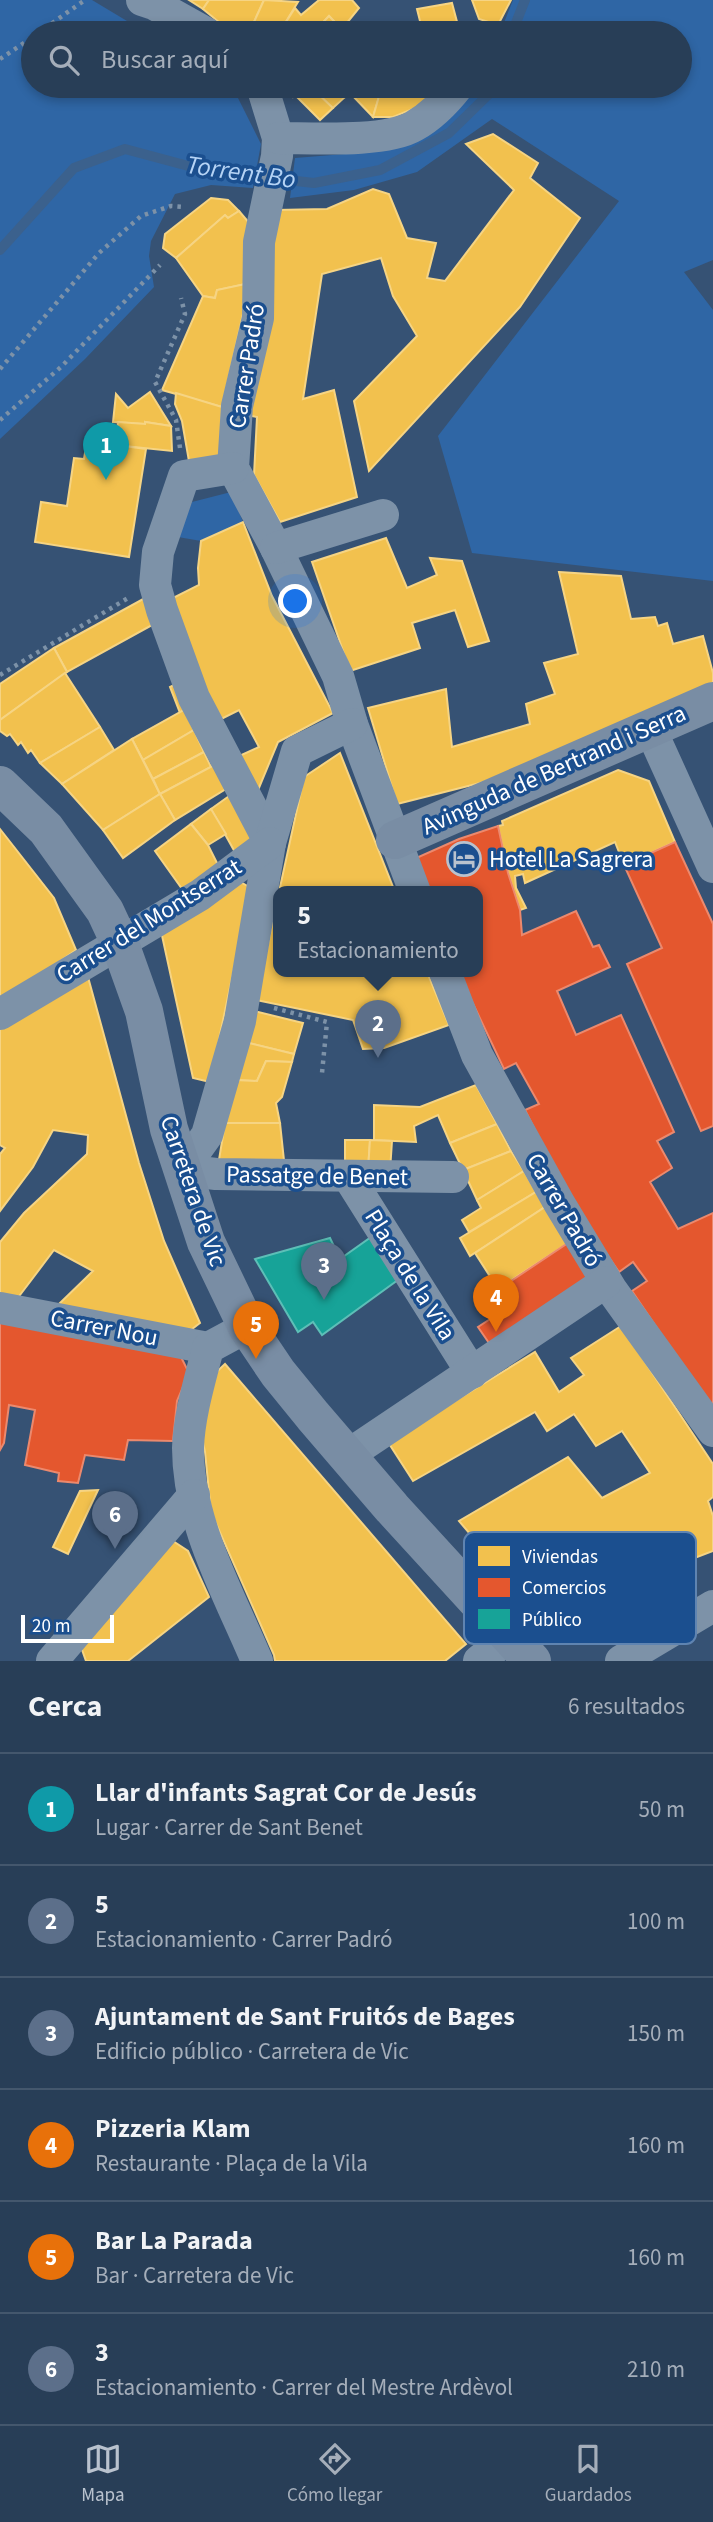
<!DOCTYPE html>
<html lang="es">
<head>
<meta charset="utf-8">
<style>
  body { margin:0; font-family:"Source Sans 3",sans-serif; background:#30455d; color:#f1f3f6 }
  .scale { position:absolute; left:21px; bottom:18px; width:93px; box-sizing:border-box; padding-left:7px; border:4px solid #fff; border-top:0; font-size:19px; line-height:24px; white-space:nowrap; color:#fff; -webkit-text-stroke:5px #1b4f8f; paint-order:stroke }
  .you { position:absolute; left:296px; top:602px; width:24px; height:24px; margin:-18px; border:5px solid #fff; border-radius:50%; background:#1a73e8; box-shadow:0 0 0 10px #1a73e833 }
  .badge { display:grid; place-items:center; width:46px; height:46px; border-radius:50%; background:#b9c2ce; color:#fff; font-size:23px; font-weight:700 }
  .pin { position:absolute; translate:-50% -58px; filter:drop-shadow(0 2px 4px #0008) }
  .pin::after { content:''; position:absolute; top:37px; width:24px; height:21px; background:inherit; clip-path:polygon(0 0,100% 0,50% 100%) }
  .popup { position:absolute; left:273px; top:886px; width:210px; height:91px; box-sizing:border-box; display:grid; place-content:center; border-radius:14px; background:#283e57; filter:drop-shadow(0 2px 5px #0005); font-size:23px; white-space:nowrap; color:#a5aeba }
  .popup b { font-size:26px; color:#f1f3f6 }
  .popup::after { content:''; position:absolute; left:50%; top:100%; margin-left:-14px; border:14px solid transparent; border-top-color:#283e57 }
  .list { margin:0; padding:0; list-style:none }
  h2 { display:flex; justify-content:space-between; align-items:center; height:91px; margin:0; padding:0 28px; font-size:30px }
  h2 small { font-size:23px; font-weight:400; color:#a5aeba }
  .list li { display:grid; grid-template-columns:46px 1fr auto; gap:21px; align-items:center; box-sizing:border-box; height:112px; padding:0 28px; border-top:2px solid #44576d }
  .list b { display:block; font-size:26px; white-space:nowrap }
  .list p { margin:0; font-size:23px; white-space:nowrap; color:#a5aeba }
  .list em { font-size:23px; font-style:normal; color:#a5aeba }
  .icon { flex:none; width:38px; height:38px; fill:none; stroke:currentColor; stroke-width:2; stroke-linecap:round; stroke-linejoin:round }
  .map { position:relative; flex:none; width:713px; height:1661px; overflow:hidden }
  .search { position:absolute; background:#283e57; box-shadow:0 4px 10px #0003; left:21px; right:21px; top:21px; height:77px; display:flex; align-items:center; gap:18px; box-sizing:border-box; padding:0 24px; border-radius:38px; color:#a5aeba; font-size:26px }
  .sheet { height:763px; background:#283e57 }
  nav { display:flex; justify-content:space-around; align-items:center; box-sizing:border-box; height:98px; border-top:2px solid #44576d; background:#283e57; font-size:19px; color:#a5aeba }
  nav a { display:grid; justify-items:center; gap:4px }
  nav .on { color:#b9c2ce }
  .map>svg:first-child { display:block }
</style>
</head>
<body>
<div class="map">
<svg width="713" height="1661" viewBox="0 0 713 1661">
  <rect width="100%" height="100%" fill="#365274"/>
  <!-- green -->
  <g fill="#2f66a5">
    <polygon points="0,0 92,0 147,33 33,33 33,86 232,86 261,144 253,188 211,185 175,194 151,241 149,256 154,287 85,359 0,439"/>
    <polygon points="513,0 713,0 713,260 684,272 713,310 713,581 472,553 438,436 619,201 492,119 417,172 354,190 290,198 295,158 382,151 420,137 478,86 680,86 680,33 500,33"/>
    <polygon points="231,492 243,522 201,541 178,537 192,502"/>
  </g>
  <!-- homes -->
  <g fill="#f2c14e" stroke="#f6d483" stroke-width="2">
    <polygon points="189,0 209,0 203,9"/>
    <polygon points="209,0 264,0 249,33 234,33 220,23 203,9"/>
    <polygon points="264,0 298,2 279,33 249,33"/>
    <polygon points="319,0 352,0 359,8 342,29 329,16 313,33 279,33 295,8 301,15"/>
    <polygon points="472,0 511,0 498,25 479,19"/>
    <polygon points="452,3 460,33 423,33 417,9"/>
    <polygon points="329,16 345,33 313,33"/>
    <polygon points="398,25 402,33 386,33"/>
    <polygon points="285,86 305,86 293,97"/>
    <polygon points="305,86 310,86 333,108 320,120 295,95"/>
    <polygon points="310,86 336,86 345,97 333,108"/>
    <polygon points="336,86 345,86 351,92 345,97"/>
    <polygon points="361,86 377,86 381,90 373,117 351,94"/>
    <polygon points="382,86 440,86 423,105 393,117 373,117"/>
    <polygon points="493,134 538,163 530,178 580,218 520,307 369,471 354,401 417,336 393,296 381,258 322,274 303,399 334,390 357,497 280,522 254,475 257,417 245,415 276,210 327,209 373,189 389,194 407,238 436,243 427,278 445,281 514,190 466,144"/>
    <polygon points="211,198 228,200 239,211 228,218 225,215 176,258 163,248 165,234"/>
    <polygon points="239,211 251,225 250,283 217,290 215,298 203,296 176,258 225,215 228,218"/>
    <polygon points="250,283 222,407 162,390 203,296 215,298 217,290"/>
    <polygon points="150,392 171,426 145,422 145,424 113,422 116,394 128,408"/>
    <polygon points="176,393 222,407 220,453 213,467 190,467 182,421 175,404"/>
    <polygon points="118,422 145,424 145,422 171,426 172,451 115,445"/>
    <polygon points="87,441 146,449 129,557 35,542 41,502 67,506 74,458 84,459"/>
    <polygon points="243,522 272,596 333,713 278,742 256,795 237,757 259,747 239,710 215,722 167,601 199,585 198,568 201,541"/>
    <polygon points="386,538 407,588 437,575 430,558 462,561 489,641 468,647 455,610 412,623 420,648 350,671 312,562"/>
    <polygon points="559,572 621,576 631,619 655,617 658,626 667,623 673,644 703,636 713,673 713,683 484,782 397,804 368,708 446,689 452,747 530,724 526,704 555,694 544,663 578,654"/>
    <polygon points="145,598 154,624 67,672 54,648"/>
    <polygon points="54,648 67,672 0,720 0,684"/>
    <polygon points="65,673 100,727 40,763 31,750 28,753 21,742 18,745 10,734 7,736 0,731 0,720"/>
    <polygon points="176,684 184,710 180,713 170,687"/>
    <polygon points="184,710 194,730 143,760 132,739"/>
    <polygon points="100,727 114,750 62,784 40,763"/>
    <polygon points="194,730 204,752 153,779 143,760"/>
    <polygon points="132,739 160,794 103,830 62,784"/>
    <polygon points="204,752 211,767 160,794 153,779"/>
    <polygon points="340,753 395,892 279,892 304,777"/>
    <polygon points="218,763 229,787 175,820 160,794"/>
    <polygon points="618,770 649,781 675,842 624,865 615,842 525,883 523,874 515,876 516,888 526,908 520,910 508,873 498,826 503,825 502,821"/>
    <polygon points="160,794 175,820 123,858 103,830"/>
    <polygon points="232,794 254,841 236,854 211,809"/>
    <polygon points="211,809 226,834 208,845 191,824"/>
    <polygon points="191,824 208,845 219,867 185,893 155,851"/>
    <polygon points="0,829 54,898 76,950 0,1003"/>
    <polygon points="235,879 251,888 210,1082 193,1078 161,931"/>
    <polygon points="278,897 278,972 427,972 449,1025 384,1048 363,1049 353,1020 256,1000"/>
    <polygon points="88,977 139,1163 164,1241 200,1323 187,1333 57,1306 93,1271 54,1250 17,1299 0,1295 0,1242 24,1213 87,1154 88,1135 53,1130 33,1167 0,1211 0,1154 5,1148 0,1145 0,1024"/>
    <polygon points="254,1011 303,1023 294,1054 245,1042"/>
    <polygon points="245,1042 294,1054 292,1062 266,1061 257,1081 235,1080"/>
    <polygon points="266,1061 292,1062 282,1097 276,1103 280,1123 225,1123 235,1080 257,1081"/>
    <polygon points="476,1085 497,1124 450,1143 438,1115 414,1126 416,1142 374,1140 374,1105 420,1107"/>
    <polygon points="225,1123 280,1123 285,1170 218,1166"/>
    <polygon points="497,1124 511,1151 463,1170 450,1143"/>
    <polygon points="345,1140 370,1140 368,1170 345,1171"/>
    <polygon points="370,1140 392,1141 390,1171 368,1170"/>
    <polygon points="511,1151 524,1171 477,1200 463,1170"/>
    <polygon points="524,1171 536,1192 469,1232 462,1220 481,1208 477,1200"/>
    <polygon points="536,1192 545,1207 470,1256 460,1238"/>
    <polygon points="545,1207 568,1243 498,1289 475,1253"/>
    <polygon points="621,1326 713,1464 713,1497 708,1501 713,1516 713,1551 556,1611 547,1591 525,1599 459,1521 568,1457 602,1498 650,1473 622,1431 596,1446 574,1414 547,1431 535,1412 413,1481 388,1442 535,1352 559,1392 584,1375 571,1358"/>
    <polygon points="225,1364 466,1644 445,1661 275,1661 274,1655 211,1512 205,1452 197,1413 210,1378"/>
    <polygon points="98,1490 68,1554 53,1547 80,1491"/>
    <polygon points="173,1541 188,1551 209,1597 128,1661 86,1661 81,1647"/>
  </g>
  <!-- shops -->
  <g fill="#e4572e" stroke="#ec896d" stroke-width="2">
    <polygon points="498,826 508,873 520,910 522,935 576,911 593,947 599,945 610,967 557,991 576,1035 621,1015 674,1132 657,1141 672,1168 650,1182 678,1229 713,1213 713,1408 694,1383 632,1291 647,1281 633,1262 619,1272 569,1199 525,1110 539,1104 516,1063 504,1069 458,972 478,972 478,892 427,892 414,859 459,839"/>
    <polygon points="675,842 713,924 713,1126 701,1131 627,964 662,948 624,865"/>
    <polygon points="568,1243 592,1281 491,1346 478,1327 504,1310 493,1293"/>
    <polygon points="0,1321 179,1353 189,1373 177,1401 173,1441 128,1440 124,1460 85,1455 78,1483 58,1481 59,1473 25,1465 35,1410 9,1405 4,1443 0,1450"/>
  </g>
  <!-- public -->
  <polygon fill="#17a398" stroke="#5dbfb7" stroke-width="2" points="374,1235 402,1277 322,1335 313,1322 298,1332 255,1259 330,1238 340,1259"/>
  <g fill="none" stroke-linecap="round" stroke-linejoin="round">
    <!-- stream -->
    <g stroke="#3b618d" stroke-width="10">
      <polyline points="512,33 525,0"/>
      <polyline points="0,250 74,168 125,149 207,171 314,183 380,170 449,133 488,95 492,86"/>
    </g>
    <!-- path -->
    <g stroke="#7d92a8" stroke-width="4.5" stroke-dasharray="3.5 5" stroke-linecap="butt">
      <polyline points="38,33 85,0"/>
      <polyline points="0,59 33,37"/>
      <polyline points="0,369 99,253 141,216 171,206 184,207"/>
      <polyline points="0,420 61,367 160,265"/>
      <polyline points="180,448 176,420 155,382 185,314 181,298"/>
      <polyline points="0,675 128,598"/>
      <polyline points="274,1008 327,1022 322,1073"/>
    </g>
    <!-- street -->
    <g stroke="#7d92a8" stroke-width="32">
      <polyline points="142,0 154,4 206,33"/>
      <polyline points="262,86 278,138 277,156 259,242 258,318 237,406 233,468 276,548 338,676 352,724 415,892"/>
      <path d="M 278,138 C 312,138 385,143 414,126 C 430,117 447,100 458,86"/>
      <polyline points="233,468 184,476 158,552 155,585 162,610 194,698 270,843"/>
      <polyline points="276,548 383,515"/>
      <polyline points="352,724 297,751 270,843 240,1021 207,1135 182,1170 216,1174 453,1177"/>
      <polyline points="650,728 713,867"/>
      <polyline points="445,972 477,1055 559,1203 611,1289 713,1431"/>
      <polyline points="0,1014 200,895 270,843"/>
      <polyline points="348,1176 472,1373"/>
      <polyline points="0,1308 208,1348"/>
      <path d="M 247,1327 L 208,1348 C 200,1380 189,1415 188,1448 C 188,1523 229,1594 257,1661"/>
      <polyline points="348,1455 606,1282"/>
      <polyline points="52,1661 194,1495"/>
      <polyline points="479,1661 510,1636"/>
      <polyline points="621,1661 713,1606"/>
    </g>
    <!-- secondary -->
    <g stroke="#798da4" stroke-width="38">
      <polyline points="0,785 46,829 105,911 119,941 144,1011 169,1129 206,1242 247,1327 278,1373 313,1416 392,1508 532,1661"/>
      <polyline points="395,840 713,701"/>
    </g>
  </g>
  <!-- icons -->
  <defs>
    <g id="hotel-ring" transform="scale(1.75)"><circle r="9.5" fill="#1b4f8f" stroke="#b9c2ce" stroke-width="1.5"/><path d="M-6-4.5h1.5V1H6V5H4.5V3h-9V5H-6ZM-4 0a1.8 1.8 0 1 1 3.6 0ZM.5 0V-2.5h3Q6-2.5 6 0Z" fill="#b9c2ce"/></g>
  </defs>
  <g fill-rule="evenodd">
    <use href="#hotel-ring" x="464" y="859"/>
  </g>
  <g text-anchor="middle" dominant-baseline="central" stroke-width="7" stroke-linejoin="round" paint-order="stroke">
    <!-- street labels -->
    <g font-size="24" fill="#fff" stroke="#1b4f8f">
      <text transform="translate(247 366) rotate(-81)">Carrer Padró</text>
      <text transform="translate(554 770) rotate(-24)">Avinguda de Bertrand i Serra</text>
      <text transform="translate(149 921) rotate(-32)">Carrer del Montserrat</text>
      <text transform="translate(317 1176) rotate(1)">Passatge de Benet</text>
      <text transform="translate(193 1191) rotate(71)">Carretera de Vic</text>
      <text transform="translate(564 1210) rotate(60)">Carrer Padró</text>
      <text transform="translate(410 1275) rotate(58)">Plaça de la Vila</text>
      <text transform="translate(104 1328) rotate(11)">Carrer Nou</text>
    </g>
    <!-- poi labels -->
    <g font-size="24" fill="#fff" stroke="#1b4f8f" text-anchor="start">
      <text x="489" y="859">Hotel La Sagrera</text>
    </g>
    <!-- water labels -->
    <g font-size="26" font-style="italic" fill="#b5d3f5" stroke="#1b4f8f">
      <text transform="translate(241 172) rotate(8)">Torrent Bo</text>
    </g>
  </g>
  <!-- legend -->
  <rect x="464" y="1532" width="232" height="112" rx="10" fill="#1b4f8f" stroke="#5f84b1" stroke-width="2"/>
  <rect x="478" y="1546" width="32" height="20" fill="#f2c14e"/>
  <rect x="478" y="1578" width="32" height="19" fill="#e4572e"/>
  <rect x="478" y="1609" width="32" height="20" fill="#17a398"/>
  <g font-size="19" fill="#fff">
    <text x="522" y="1563">Viviendas</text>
    <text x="522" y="1594">Comercios</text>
    <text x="522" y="1626">Público</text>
  </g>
</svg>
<div class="scale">20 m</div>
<div class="you"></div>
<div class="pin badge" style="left:106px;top:480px;background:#0f9aa8">1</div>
<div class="pin badge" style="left:378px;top:1058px;background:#5c6f8a">2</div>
<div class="popup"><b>5</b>Estacionamiento</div>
<div class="pin badge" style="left:324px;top:1300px;background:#5c6f8a">3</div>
<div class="pin badge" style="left:496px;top:1332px;background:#e8710a">4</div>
<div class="pin badge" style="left:256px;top:1359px;background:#e8710a">5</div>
<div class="pin badge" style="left:115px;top:1549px;background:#5c6f8a">6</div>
<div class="search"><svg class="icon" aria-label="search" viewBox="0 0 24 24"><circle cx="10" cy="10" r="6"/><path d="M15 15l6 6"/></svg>Buscar aquí</div>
</div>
<section class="sheet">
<h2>Cerca<small>6 resultados</small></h2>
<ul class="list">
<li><span class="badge" style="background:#0f9aa8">1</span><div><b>Llar d'infants Sagrat Cor de Jesús</b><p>Lugar · Carrer de Sant Benet</p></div><em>50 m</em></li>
<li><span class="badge" style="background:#5c6f8a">2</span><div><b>5</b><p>Estacionamiento · Carrer Padró</p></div><em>100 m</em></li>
<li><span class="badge" style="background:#5c6f8a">3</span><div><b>Ajuntament de Sant Fruitós de Bages</b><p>Edificio público · Carretera de Vic</p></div><em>150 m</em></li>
<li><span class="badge" style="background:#e8710a">4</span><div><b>Pizzeria Klam</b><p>Restaurante · Plaça de la Vila</p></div><em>160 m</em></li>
<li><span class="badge" style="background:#e8710a">5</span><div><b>Bar La Parada</b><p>Bar · Carretera de Vic</p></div><em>160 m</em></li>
<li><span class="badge" style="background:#5c6f8a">6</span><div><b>3</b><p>Estacionamiento · Carrer del Mestre Ardèvol</p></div><em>210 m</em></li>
</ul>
</section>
<nav>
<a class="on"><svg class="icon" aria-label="map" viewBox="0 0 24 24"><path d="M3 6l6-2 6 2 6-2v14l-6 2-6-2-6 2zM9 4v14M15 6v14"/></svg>Mapa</a>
<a><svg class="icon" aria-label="directions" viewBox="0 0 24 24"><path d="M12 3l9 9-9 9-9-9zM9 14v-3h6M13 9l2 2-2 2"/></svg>Cómo llegar</a>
<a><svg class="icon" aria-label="saved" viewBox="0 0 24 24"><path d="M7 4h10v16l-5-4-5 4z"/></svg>Guardados</a>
</nav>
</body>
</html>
